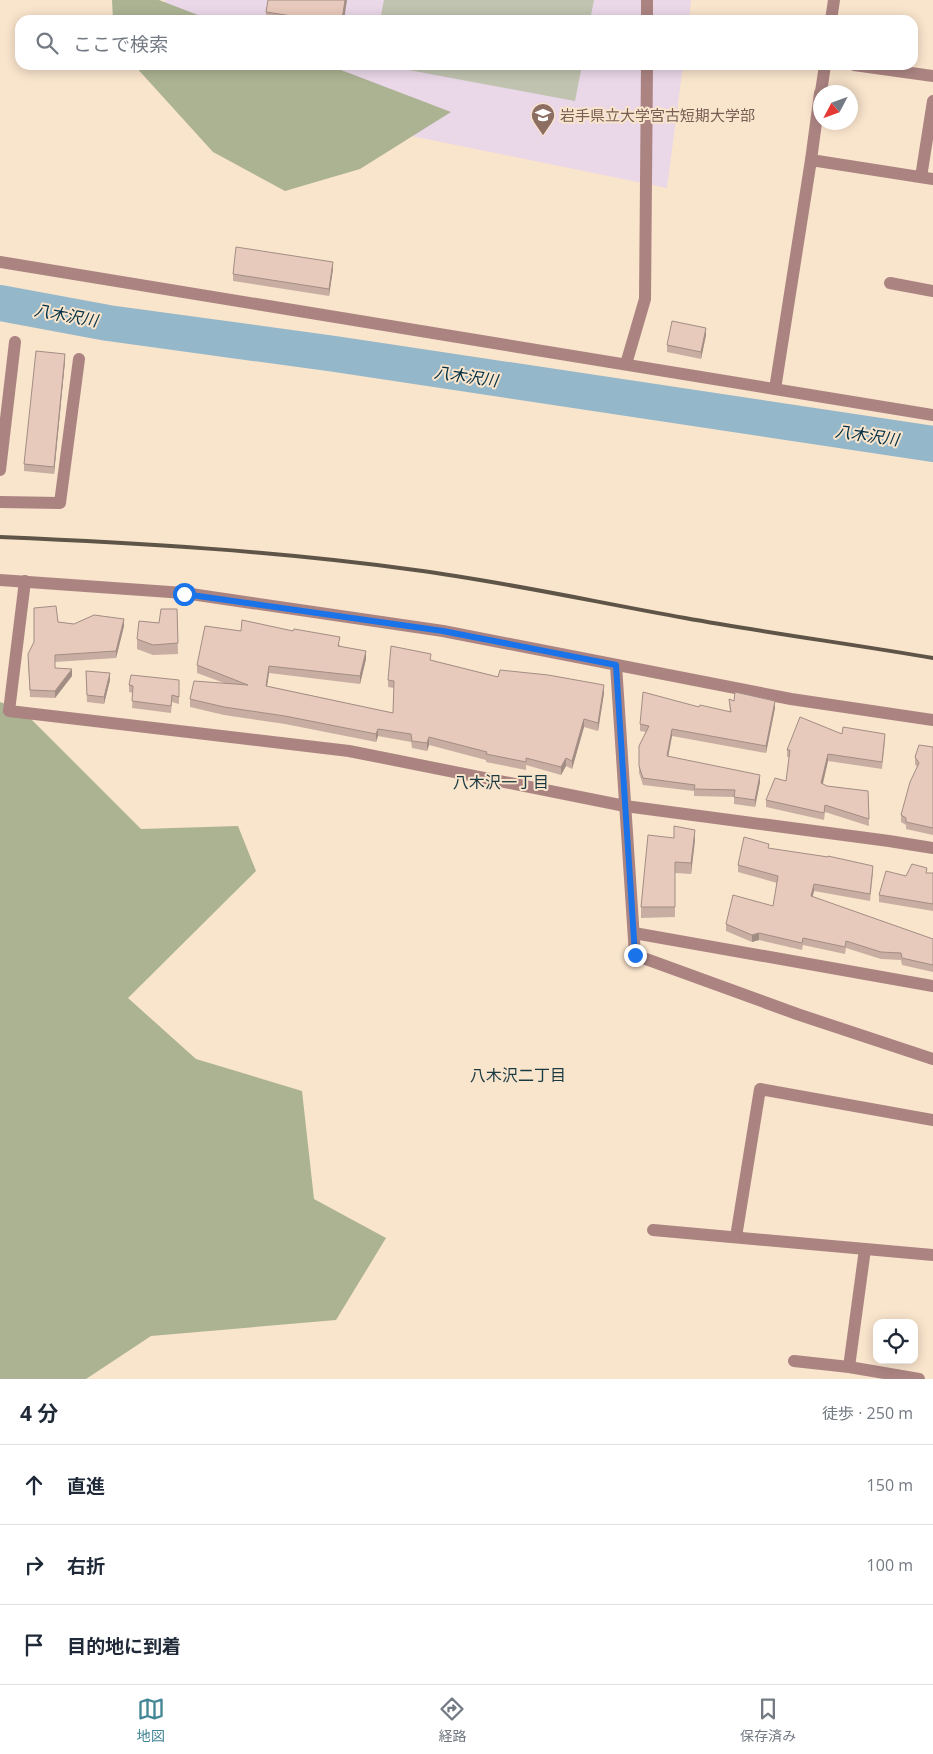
<!DOCTYPE html>
<html lang="ja">
<head>
<meta charset="utf-8">
<style>
  body { margin:0; font-family:"Open Sans","Noto Sans JP",sans-serif; background:#f2f2f3; color:#1f2937 }
  .controls { position:absolute; right:15px; bottom:15px; display:grid; overflow:hidden; border-radius:10px; box-shadow:0 2px 12px #0003 }
  .controls button { width:45px; height:45px; display:grid; place-items:center; padding:0; border:0; border-bottom:1px solid #e0e1e3; background:#fff; color:#1f2937; font:25px sans-serif }
  .compass { position:absolute; left:813px; top:85px; width:45px; height:45px; border-radius:50%; background:#fff; box-shadow:0 2px 12px #0003; rotate:229deg }
  .stop { position:absolute; width:15px; height:15px; margin:-11px; border:4px solid #1a73e8; border-radius:50%; background:#fff }
  .stop.end { background:#1a73e8; border-color:#fff; box-shadow:0 1px 5px #0008 }
  .list { margin:0; padding:0; list-style:none }
  h2 { display:flex; justify-content:space-between; align-items:center; height:65px; margin:0; padding:0 20px; font-size:21px }
  h2 small { font-size:16px; font-weight:400; color:#747a83 }
  .list li { display:grid; grid-template-columns:32px 1fr auto; gap:15px; align-items:center; box-sizing:border-box; height:80px; padding:0 20px; border-top:1px solid #e0e1e3 }
  .list b { display:block; font-size:19px; white-space:nowrap }
  .list em { font-size:16px; font-style:normal; color:#747a83 }
  .icon { flex:none; width:28px; height:28px; fill:none; stroke:currentColor; stroke-width:2; stroke-linecap:round; stroke-linejoin:round }
  .map { position:relative; flex:none; width:933px; height:1379px; overflow:hidden }
  .search { position:absolute; background:#fff; box-shadow:0 2px 12px #0003; left:15px; right:15px; top:15px; height:55px; display:flex; align-items:center; gap:12px; box-sizing:border-box; padding:0 18px; border-radius:15px; color:#747a83; font-size:19px }
  .sheet { height:305px; background:#fff }
  nav { display:flex; justify-content:space-around; align-items:center; box-sizing:border-box; height:70px; border-top:1px solid #e0e1e3; background:#fff; font-size:14px; color:#747a83 }
  nav a { display:grid; justify-items:center; gap:2px }
  nav .on { color:#428595 }
  .map>svg:first-child { display:block }
</style>
</head>
<body>
<div class="map">
<svg width="933" height="1379" viewBox="0 0 933 1379">
  <rect width="100%" height="100%" fill="#f9e4cc"/>
  <!-- education -->
  <g fill="#ead7e8">
    <polygon points="165,0 691,0 689,20 163,20"/>
    <polygon points="159,65 683,65 667,188 157,84"/>
  </g>
  <!-- green -->
  <g fill="#bfc3af">
    <polygon points="384,0 594,0 590,20 380,20"/>
    <polygon points="382,65 582,65 575,101"/>
  </g>
  <!-- forest -->
  <g fill="#acb393">
    <polygon points="112,0 159,0 211,20 113,20"/>
    <polygon points="134,65 328,65 451,112 360,169 285,191 213,152"/>
    <polygon points="0,702 22,710 141,829 238,826 256,871 128,998 196,1059 302,1091 314,1199 386,1238 336,1320 151,1336 86,1379 0,1379"/>
  </g>
  <g fill="none" stroke-linecap="round" stroke-linejoin="round">
    <!-- river -->
    <polyline stroke="#95b7ca" stroke-width="36" points="0,303 108,323 335,354 933,444"/>
    <!-- minor -->
    <g stroke="#ab8482" stroke-width="12">
      <polyline points="647,0 647,20"/>
      <polyline points="831,20 834,0"/>
      <polyline points="854,65 933,76"/>
      <polyline points="821,92 825,65"/>
      <polyline points="820,93 811,160 933,179"/>
      <polyline points="921,177 933,101"/>
      <polyline points="0,262 933,415"/>
      <polyline points="890,283 933,291"/>
      <polyline points="626,364 645,299 647,65"/>
      <polyline points="775,389 811,160"/>
      <polyline points="0,470 15,342"/>
      <polyline points="0,502 60,503 79,359"/>
      <polyline points="0,580 184,593 443,631 791,699 933,720"/>
      <polyline points="25,581 9,711 349,751 625,806 889,841 933,848"/>
      <polyline points="616,665 635,955 797,1014 933,1059"/>
      <polyline points="634,933 933,986"/>
      <polyline points="653,1230 933,1255"/>
      <polyline points="736,1237 760,1089 933,1120"/>
      <polyline points="794,1361 849,1367 919,1379"/>
      <polyline points="849,1367 865,1249"/>
    </g>
    <!-- rail -->
    <path stroke="#5f5448" stroke-width="4" d="M 0,537 C 139,543 278,551 415,570 C 506,582 595,602 685,618 C 768,633 851,644 933,658"/>
  </g>
  <!-- wall -->
  <g fill="#c8aea2">
    <polygon points="266,12 344,20 266,20"/>
    <polygon points="333,269 329,296 233,281 233,274"/>
    <polygon points="706,335 701,359 667,352 667,345"/>
    <polygon points="65,361 54,474 24,471 24,464"/>
    <polygon points="177,609 178,654 153,655 137,649 137,639"/>
    <polygon points="58,622 74,624 124,626 116,658 55,662 55,668 72,676 55,698 30,697 28,661"/>
    <polygon points="241,631 340,645 340,646 366,659 360,684 269,673 267,686 393,713 394,688 388,687 388,680 431,660 498,677 604,693 598,731 584,727 572,769 566,766 561,775 526,765 526,770 486,762 486,760 429,745 427,751 412,748 411,742 378,736 376,742 285,724 224,715 190,707 190,699 224,683 197,673 197,665"/>
    <polygon points="86,671 110,680 104,704 87,702"/>
    <polygon points="179,680 179,704 172,702 171,713 132,708 133,693 129,692 129,685"/>
    <polygon points="729,699 734,701 775,708 766,753 672,736 668,756 760,782 755,807 734,804 734,797 694,796 694,791 643,785 639,773 639,746 646,732 640,731 640,724 699,707 730,712"/>
    <polygon points="842,734 885,741 882,769 828,761 823,784 827,786 868,791 869,826 825,812 824,820 766,807 766,800 786,781 789,757 787,757 787,750"/>
    <polygon points="933,747 933,835 906,829 906,825 901,822 901,815 917,767 915,764 915,757"/>
    <polygon points="674,838 695,840 691,874 675,873 675,917 641,918 641,907"/>
    <polygon points="769,848 873,873 870,901 814,891 812,897 933,939 933,972 902,965 901,960 881,959 846,948 845,954 803,945 802,950 759,940 752,942 726,931 726,924 773,906 777,883 738,872 738,865"/>
    <polygon points="927,873 933,873 933,911 879,902 879,895 906,876"/>
  </g>
  <!-- shaded-wall -->
  <g fill="#a28d84">
    <polygon points="345,0 347,0 344,20 342,20"/>
    <polygon points="333,262 333,269 329,296 329,289"/>
    <polygon points="706,328 706,335 701,359 701,352"/>
    <polygon points="65,354 65,361 54,474 54,467"/>
    <polygon points="124,619 124,626 116,658 116,651"/>
    <polygon points="366,651 366,659 360,684 360,676"/>
    <polygon points="269,666 269,673 266,693 266,686"/>
    <polygon points="72,669 72,676 55,698 55,691"/>
    <polygon points="110,673 110,680 104,704 104,697"/>
    <polygon points="604,685 604,693 598,731 598,723"/>
    <polygon points="775,701 775,708 766,753 766,746"/>
    <polygon points="584,719 584,727 572,769 572,761"/>
    <polygon points="378,729 378,736 376,742 376,734"/>
    <polygon points="672,729 672,736 667,763 667,756"/>
    <polygon points="429,737 429,745 427,751 427,743"/>
    <polygon points="828,754 828,761 821,790 821,783"/>
    <polygon points="566,758 566,766 561,775 561,767"/>
    <polygon points="760,775 760,782 755,807 755,800"/>
    <polygon points="695,830 695,840 691,874 691,863"/>
    <polygon points="814,884 814,891 811,903 811,896"/>
    <polygon points="759,933 759,940 752,942 752,935"/>
  </g>
  <!-- building -->
  <g fill="#e8cabc" stroke="#a28d84">
    <polygon points="268,0 345,0 342,20 317,20 266,12"/>
    <polygon points="236,247 333,262 329,289 233,274"/>
    <polygon points="672,321 706,328 701,352 667,345"/>
    <polygon points="36,351 65,354 54,467 24,464"/>
    <polygon points="56,606 58,622 74,624 94,615 124,619 116,651 55,655 55,668 72,669 55,691 30,690 28,654 34,642 34,608"/>
    <polygon points="161,609 177,609 178,643 153,645 137,639 139,621 159,623"/>
    <polygon points="242,620 293,631 294,629 340,637 338,646 366,651 360,676 269,666 266,686 393,713 394,681 388,680 391,646 431,654 430,660 498,677 500,670 548,675 604,685 598,723 584,719 572,761 566,758 561,767 526,758 526,762 486,754 487,752 429,737 427,743 412,741 411,734 378,729 376,734 285,716 224,707 190,699 194,681 248,685 197,665 205,626 241,631"/>
    <polygon points="86,671 110,673 104,697 87,695"/>
    <polygon points="131,675 179,680 179,697 172,695 171,706 132,701 133,686 129,685"/>
    <polygon points="643,692 699,707 700,705 731,712 729,699 734,701 735,692 775,701 766,746 672,729 667,756 760,775 755,800 734,797 735,790 694,789 695,785 643,778 639,766 639,746 649,726 640,724"/>
    <polygon points="800,717 842,734 843,727 885,734 882,762 828,754 821,783 827,786 868,791 869,819 825,805 824,813 766,800 775,778 786,781 790,750 787,750"/>
    <polygon points="919,745 933,747 933,828 906,822 906,818 901,815 910,782 919,763 915,757"/>
    <polygon points="674,826 695,830 691,863 675,862 675,907 641,907 648,835 674,838"/>
    <polygon points="744,837 769,844 768,848 828,857 828,856 873,866 870,894 814,884 811,896 933,939 933,965 902,958 901,953 881,952 846,941 845,947 803,938 802,943 759,933 752,935 726,924 733,895 773,906 778,876 738,865"/>
    <polygon points="912,864 927,868 926,873 933,873 933,904 879,895 886,871 906,876"/>
  </g>
  <g fill="none" stroke-linecap="round" stroke-linejoin="round">
    <!-- route -->
    <polyline stroke="#1a73e8" stroke-width="6" points="184,594 443,631 616,665 635,955"/>
  </g>
  <!-- icons -->
  <defs>
    <g id="university-pin" transform="scale(1.25)"><path d="M0 17L-7.5 6A9.5 9.5 0 1 1 7.5 6Z" fill="#8d6e63" stroke="#f9e4cc"/><path d="M0-5L7-2L0 1L-7-2ZM-4 1L0 2.5L4 1V4Q0 6-4 4Z" fill="#fff"/></g>
  </defs>
  <g fill-rule="evenodd">
    <use href="#university-pin" x="543" y="115"/>
  </g>
  <g text-anchor="middle" dominant-baseline="central" stroke-width="4" stroke-linejoin="round" paint-order="stroke">
    <!-- education labels -->
    <g font-size="15" fill="#785e54" stroke="#f9e4cc" text-anchor="start">
      <text x="560" y="115">岩手県立大学宮古短期大学部</text>
    </g>
    <!-- water labels -->
    <g font-size="16" font-style="italic" fill="#002f44" stroke="#f9e4cc">
      <text transform="translate(66 315) rotate(10)">八木沢川</text>
      <text transform="translate(466 376) rotate(8)">八木沢川</text>
      <text transform="translate(867 435) rotate(8)">八木沢川</text>
    </g>
    <!-- neighbourhood labels -->
    <g font-size="16" fill="#1a3a42" stroke="#f9e4cc">
      <text x="501" y="782">八木沢一丁目</text>
      <text x="518" y="1075">八木沢二丁目</text>
    </g>
  </g>
</svg>
<div class="controls">
<button><svg class="icon" aria-label="locate" viewBox="0 0 24 24"><circle cx="12" cy="12" r="6"/><path d="M12 2v4M12 18v4M2 12h4M18 12h4"/></svg></button>
</div>
<svg class="compass" viewBox="-18 -18 36 36"><path d="M0-13l5 13h-10z" fill="#e53935"/><path d="M0 13l5-13h-10z" fill="#747a83"/></svg>
<div class="stop" style="left:184px;top:594px"></div>
<div class="stop end" style="left:635px;top:955px"></div>
<div class="search"><svg class="icon" aria-label="search" viewBox="0 0 24 24"><circle cx="10" cy="10" r="6"/><path d="M15 15l6 6"/></svg>ここで検索</div>
</div>
<section class="sheet">
<h2>4 分<small>徒歩 · 250 m</small></h2>
<ul class="list">
<li><svg class="icon" aria-label="ahead" viewBox="0 0 24 24"><path d="M12 20V5M6 11l6-6 6 6"/></svg><div><b>直進</b></div><em>150 m</em></li>
<li><svg class="icon" aria-label="right" viewBox="0 0 24 24"><path d="M7 20v-9h11M14 6l5 5-5 5"/></svg><div><b>右折</b></div><em>100 m</em></li>
<li><svg class="icon" aria-label="arrive" viewBox="0 0 24 24"><path d="M6 21V4h12l-3 4 3 4H6"/></svg><div><b>目的地に到着</b></div></li>
</ul>
</section>
<nav>
<a class="on"><svg class="icon" aria-label="map" viewBox="0 0 24 24"><path d="M3 6l6-2 6 2 6-2v14l-6 2-6-2-6 2zM9 4v14M15 6v14"/></svg>地図</a>
<a><svg class="icon" aria-label="directions" viewBox="0 0 24 24"><path d="M12 3l9 9-9 9-9-9zM9 14v-3h6M13 9l2 2-2 2"/></svg>経路</a>
<a><svg class="icon" aria-label="saved" viewBox="0 0 24 24"><path d="M7 4h10v16l-5-4-5 4z"/></svg>保存済み</a>
</nav>
</body>
</html>
